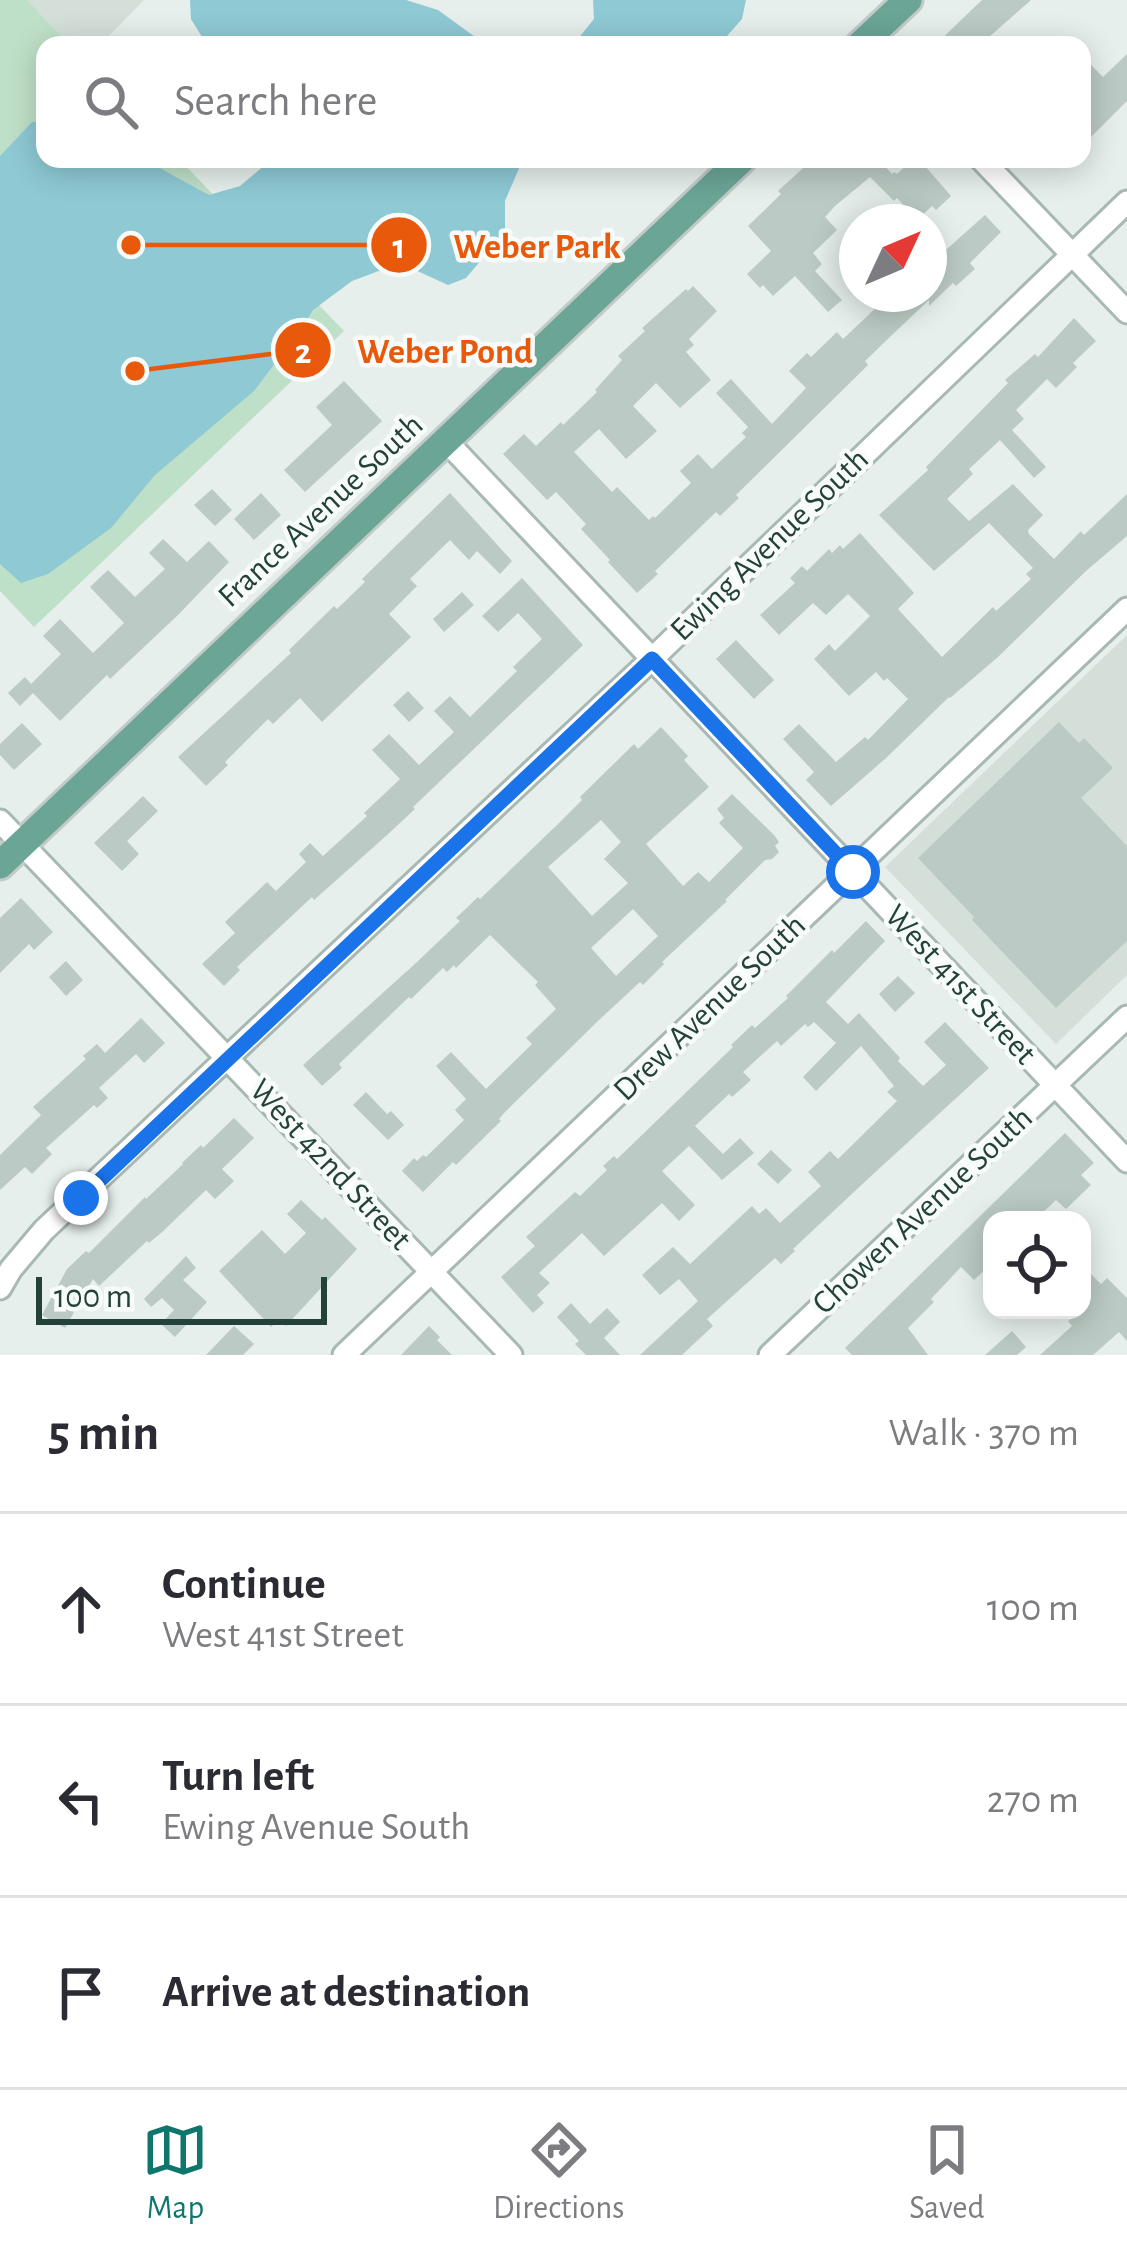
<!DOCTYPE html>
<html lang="en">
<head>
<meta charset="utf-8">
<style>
  body { margin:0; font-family:"Alegreya Sans",sans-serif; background:#f2f2f3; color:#2b2b33 }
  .controls { position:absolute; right:36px; bottom:36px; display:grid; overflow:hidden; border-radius:24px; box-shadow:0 6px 30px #0003 }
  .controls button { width:108px; height:108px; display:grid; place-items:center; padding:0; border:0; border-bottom:3px solid #e1e1e2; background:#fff; color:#2b2b33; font:60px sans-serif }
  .compass { position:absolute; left:839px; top:204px; width:108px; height:108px; border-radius:50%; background:#fff; box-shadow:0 6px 30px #0003; rotate:46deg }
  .scale { position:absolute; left:36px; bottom:30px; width:291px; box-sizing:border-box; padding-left:12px; border:6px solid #24423a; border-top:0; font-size:33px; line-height:42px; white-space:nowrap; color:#24423a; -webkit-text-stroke:9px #f7fbf9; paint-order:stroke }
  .stop { position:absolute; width:36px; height:36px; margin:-27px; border:9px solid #1a73e8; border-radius:50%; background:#fff }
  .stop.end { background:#1a73e8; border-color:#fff; box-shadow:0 3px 12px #0008 }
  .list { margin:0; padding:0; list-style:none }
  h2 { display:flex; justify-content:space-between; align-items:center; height:156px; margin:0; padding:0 48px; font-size:51px }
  h2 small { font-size:39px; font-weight:400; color:#7c7c81 }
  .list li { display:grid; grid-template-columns:78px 1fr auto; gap:36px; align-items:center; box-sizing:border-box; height:192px; padding:0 48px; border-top:3px solid #e1e1e2 }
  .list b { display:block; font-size:45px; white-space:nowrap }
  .list p { margin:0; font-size:39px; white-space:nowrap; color:#7c7c81 }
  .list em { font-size:39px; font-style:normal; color:#7c7c81 }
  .icon { flex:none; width:66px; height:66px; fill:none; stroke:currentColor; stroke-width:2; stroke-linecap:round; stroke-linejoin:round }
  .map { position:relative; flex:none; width:1127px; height:1355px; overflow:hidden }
  .search { position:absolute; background:#fff; box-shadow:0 6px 30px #0003; left:36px; right:36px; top:36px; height:132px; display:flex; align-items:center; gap:30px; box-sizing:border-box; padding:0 42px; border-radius:24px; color:#7c7c81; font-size:45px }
  .sheet { height:732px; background:#fff }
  nav { display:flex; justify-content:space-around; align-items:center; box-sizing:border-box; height:168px; border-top:3px solid #e1e1e2; background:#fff; font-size:33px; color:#7c7c81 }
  nav a { display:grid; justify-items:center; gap:6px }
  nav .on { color:#0f766e }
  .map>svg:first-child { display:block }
</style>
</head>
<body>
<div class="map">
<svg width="1127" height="1355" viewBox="0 0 1127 1355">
  <rect width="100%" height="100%" fill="#e6efeb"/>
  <!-- built -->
  <g fill="#d4dfda">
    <polygon points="27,0 144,0 100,45 70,45"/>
    <polygon points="1127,635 1127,975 1056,1044 885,867"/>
  </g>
  <!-- green -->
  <polygon fill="#bfe0c8" points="0,0 27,0 70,45 45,45 45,159 179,159 344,331 34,627 0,591"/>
  <!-- water -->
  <g fill="#8ec9d4">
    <polygon points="190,0 406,0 438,10 482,42 493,45 207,45 191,19"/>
    <polygon points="593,0 746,0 742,19 719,45 573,45 594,19"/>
    <polygon points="32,122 45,122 45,159 143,159 209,195 240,186 266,164 266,159 523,159 505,201 505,232 466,278 448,285 400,263 352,281 313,310 302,328 254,391 155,475 111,528 48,574 21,583 0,564 0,156"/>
  </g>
  <!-- building -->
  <g fill="#bbcac4" fill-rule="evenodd">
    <polygon points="982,0 1031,0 980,45 935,45"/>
    <polygon points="1127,54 1127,101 1082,146 1082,56 1103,77"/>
    <polygon points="813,159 878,159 892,174 894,172 897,174 913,159 919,159 951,196 936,210 932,206 917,220 897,198 894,201 870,177 835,206 825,217 837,230 813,253 822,264 815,271 842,300 828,312 795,276 773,296 763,285 760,288 747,274 771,251 748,226 781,194 778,191"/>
    <polygon points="985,215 1001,232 970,263 975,269 956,286 953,283 929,306 929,300 893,334 865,361 868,365 736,495 739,498 720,516 716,512 655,571 658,574 637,593 608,562 610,560 581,529 586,524 556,492 547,500 503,454 524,434 536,446 561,422 563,425 597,392 595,390 622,360 618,356 645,331 642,328 686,289 688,291 693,286 717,311 689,339 694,345 686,352 711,380 680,408 656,383 633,406 657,431 626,459 599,429 574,452 612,492 617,487 649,520 653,516 655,518 691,483 680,471 698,454 712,469 746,437 742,433 748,427 716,393 731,379 772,424 806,388 789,371 807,353 811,357 837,332 843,339 879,305 876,302 884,294 929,294 929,265"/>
    <polygon points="1074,318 1096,341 1073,363 1077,367 1056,388 1047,379 1016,410 1024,419 1012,430 1046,467 1034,478 1000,440 969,469 973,474 947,499 969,521 1013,484 1043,515 1028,530 1029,534 1054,559 1081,531 1084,535 1127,494 1127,536 1086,571 998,657 950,698 949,697 885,759 831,806 806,780 814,772 783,739 799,724 836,762 865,737 868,740 908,699 887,678 884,681 876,672 849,696 814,659 829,644 835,651 870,616 848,594 826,615 813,603 779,635 760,615 795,583 790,578 802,566 807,571 829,549 832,553 840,545 843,549 860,533 914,593 898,609 942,657 993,607 996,611 1031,579 1026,574 1033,568 989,523 934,571 879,515 928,470 926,467 1008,383 1005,380 1035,354 1038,357"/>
    <polygon points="344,381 382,421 305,492 284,470 332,425 316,407"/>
    <polygon points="212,489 232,510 215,526 194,505"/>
    <polygon points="261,493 281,515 254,540 234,519"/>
    <polygon points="450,493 512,561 500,574 477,551 469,560 450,540 410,579 417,586 389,614 411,637 322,722 300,698 273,724 268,719 225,762 228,765 206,786 178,757 291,653 289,650 334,606 337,609 365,582 362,579"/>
    <polygon points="163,539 187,562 209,541 229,562 178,615 110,679 107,675 60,721 33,693 20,706 8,693 25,677 31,684 61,654 43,636 60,619 93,653 124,623 90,587 108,570 135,597 165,569 149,553"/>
    <polygon points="522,578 583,645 413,807 415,809 386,836 314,900 312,897 237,967 240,970 224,986 202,964 235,933 225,922 267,882 276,891 306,862 299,854 310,843 323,856 367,816 364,813 400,779 372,750 389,734 419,765 454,732 434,711 450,696 470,717 517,671 513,667 542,639 518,613 498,632 482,616"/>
    <polygon points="462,592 474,605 444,632 433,619"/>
    <polygon points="736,640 774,680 754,699 716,659"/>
    <polygon points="408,691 424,708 409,722 393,705"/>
    <polygon points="1059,722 1079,743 1084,738 1113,768 1081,798 1127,846 1127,941 1056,1008 972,920 974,917 918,858"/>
    <polygon points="22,723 42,744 14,770 0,755 0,744"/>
    <path d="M 661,727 L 688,756 L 684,760 L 709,787 L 646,844 L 683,886 L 698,872 L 709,882 L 743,848 L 719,823 L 724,818 L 717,809 L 732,794 L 774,835 L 779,842 L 775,846 L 779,852 L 772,859 L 765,860 L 725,900 L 727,901 L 662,962 L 664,964 L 643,985 L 640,982 L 598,1021 L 504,1113 L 499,1119 L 501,1121 L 456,1165 L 453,1162 L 423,1192 L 402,1171 L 414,1158 L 417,1161 L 423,1155 L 426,1157 L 464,1120 L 455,1110 L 466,1099 L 436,1066 L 451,1052 L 486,1089 L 532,1044 L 526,1038 L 556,1009 L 535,985 L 538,982 L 490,935 L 456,968 L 454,965 L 447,972 L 443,968 L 411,999 L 409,997 L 339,1064 L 342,1068 L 322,1086 L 303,1065 L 417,962 L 460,921 L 456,918 L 478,897 L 480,899 L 557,825 L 582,800 L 580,797 L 634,744 L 638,749 ZM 601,820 L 621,842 L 604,859 L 628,883 L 592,916 L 548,867 ZM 633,909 L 658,936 L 616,976 L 591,948 Z"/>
    <polygon points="143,796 158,811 127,841 139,854 122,871 94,843"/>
    <polygon points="21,898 53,932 34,950 29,944 0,973 0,918"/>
    <polygon points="866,921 885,941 826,1002 848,1024 859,1013 900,1058 898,1061 923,1086 946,1065 924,1042 945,1022 989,1068 870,1177 793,1249 795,1251 781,1264 775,1258 707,1319 713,1326 682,1355 640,1355 698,1301 679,1279 660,1295 642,1275 673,1247 690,1264 752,1206 759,1214 766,1208 780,1223 821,1186 808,1172 830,1151 838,1159 897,1101 887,1092 894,1086 861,1046 816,1091 803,1077 836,1043 814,1022 808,1027 805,1024 781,1046 777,1041 743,1072 751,1080 732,1097 729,1094 695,1126 723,1154 740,1138 754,1153 722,1180 689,1146 662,1171 695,1205 679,1221 662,1203 604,1256 582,1233 539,1273 550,1283 537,1295 544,1303 533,1313 501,1277 535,1246 526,1237 575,1192 580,1196 607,1170 603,1166 614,1156 617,1159 643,1134 733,1047 731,1045 752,1025 755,1028 788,998 786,996 832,950 834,953"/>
    <polygon points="66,961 83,980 66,996 49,977"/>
    <polygon points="898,976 915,993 895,1012 879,994"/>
    <polygon points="141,1018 165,1043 144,1063 136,1054 99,1088 108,1098 97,1108 94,1105 46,1148 52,1154 32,1174 25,1167 0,1190 0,1155 41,1115 33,1107 86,1059 83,1056 97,1044 105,1053"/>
    <polygon points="366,1092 387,1114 391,1111 404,1125 388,1140 353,1105"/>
    <polygon points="234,1118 254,1138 222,1169 234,1181 215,1199 206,1190 161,1233 149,1243 147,1241 99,1286 93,1279 65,1328 42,1315 67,1269 86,1251 89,1253 145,1197 146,1199 183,1164 182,1163 201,1145 203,1148"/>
    <polygon points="1065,1133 1094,1163 1081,1175 1091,1185 1066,1209 1056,1200 1035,1220 992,1220 992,1263 974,1280 961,1267 931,1299 934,1302 908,1328 928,1355 852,1355 845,1348"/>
    <polygon points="771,1150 792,1170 778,1184 757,1164"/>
    <polygon points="301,1200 322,1220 325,1217 357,1249 286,1326 279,1319 271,1327 219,1271 262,1230 285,1254 306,1233 287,1214"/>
    <polygon points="186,1256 196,1268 183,1280 207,1302 175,1337 161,1324 174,1310 162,1298 151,1307 144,1299"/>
    <polygon points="1082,1265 1101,1284 1107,1278 1127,1298 1127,1341 1119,1332 1093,1355 1040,1355 1072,1326 1068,1321 1082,1310"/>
    <polygon points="571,1303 590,1324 607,1308 620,1322 604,1338 620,1355 586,1355 575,1344 579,1341 557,1317"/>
    <polygon points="234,1326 254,1344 243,1355 206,1355"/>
    <polygon points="429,1326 440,1337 437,1340 452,1355 401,1355"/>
    <polygon points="1012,1331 1026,1347 1017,1355 985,1355"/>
  </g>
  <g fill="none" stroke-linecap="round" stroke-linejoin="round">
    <!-- minor casing -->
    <g stroke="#a8b8b2" stroke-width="27">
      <g id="minor">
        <polyline points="981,159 1127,312"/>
        <polyline points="447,442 1127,1161"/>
        <polyline points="0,821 511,1355"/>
        <polyline points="0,1288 11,1269 44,1230 652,659 1127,202"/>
        <polyline points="344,1355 1127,609"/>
        <polyline points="770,1355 1127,1017"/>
      </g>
    </g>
    <!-- major casing -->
    <g stroke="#c2cac8" stroke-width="33">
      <g id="major">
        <polyline points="860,45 908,0"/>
        <polyline points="0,865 742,159"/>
      </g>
    </g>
    <!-- minor -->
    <use href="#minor" stroke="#fff" stroke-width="21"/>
    <!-- major -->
    <use href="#major" stroke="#6aa596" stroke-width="27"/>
  </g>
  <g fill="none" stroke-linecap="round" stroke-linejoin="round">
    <!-- route -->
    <polyline stroke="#1a73e8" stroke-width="15" points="81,1198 652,659 853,872"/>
  </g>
  <g text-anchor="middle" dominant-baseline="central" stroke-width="9" stroke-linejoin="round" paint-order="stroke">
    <!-- street labels -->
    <g font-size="33" fill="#24423a" stroke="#f7fbf9">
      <text transform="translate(321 511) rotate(-43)">France Avenue South</text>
      <text transform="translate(770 545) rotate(-44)">Ewing Avenue South</text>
      <text transform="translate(960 985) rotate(47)">West 41st Street</text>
      <text transform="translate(710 1008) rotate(-44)">Drew Avenue South</text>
      <text transform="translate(330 1165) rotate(47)">West 42nd Street</text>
      <text transform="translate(923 1211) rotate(-43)">Chowen Avenue South</text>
    </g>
  </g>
  <!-- callouts -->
  <path fill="none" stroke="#e8590c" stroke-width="4.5" d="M131 245L399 245M135 371L303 350"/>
  <g fill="#e8590c" stroke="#f7fbf9" stroke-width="4.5">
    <circle cx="131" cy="245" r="12"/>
    <circle cx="135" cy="371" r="12"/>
    <circle cx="399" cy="245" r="30"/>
    <circle cx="303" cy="350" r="30"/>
  </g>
  <g font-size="36" text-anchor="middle" font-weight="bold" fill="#fff">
    <text x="399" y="258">1</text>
    <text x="303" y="363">2</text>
  </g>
  <g font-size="36" text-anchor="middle" font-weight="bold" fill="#e8590c" stroke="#f7fbf9" stroke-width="9" stroke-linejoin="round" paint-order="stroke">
    <text x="537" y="258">Weber Park</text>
    <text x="445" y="363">Weber Pond</text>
  </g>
</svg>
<div class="controls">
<button><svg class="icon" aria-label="locate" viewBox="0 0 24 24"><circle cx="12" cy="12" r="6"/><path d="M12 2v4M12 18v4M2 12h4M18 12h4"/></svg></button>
</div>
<svg class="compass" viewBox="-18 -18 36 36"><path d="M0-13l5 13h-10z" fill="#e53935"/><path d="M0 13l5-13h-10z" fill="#7c7c81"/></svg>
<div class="scale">100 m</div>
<div class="stop" style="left:853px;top:872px"></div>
<div class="stop end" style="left:81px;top:1198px"></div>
<div class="search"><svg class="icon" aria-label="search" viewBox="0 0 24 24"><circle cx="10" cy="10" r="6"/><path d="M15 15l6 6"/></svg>Search here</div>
</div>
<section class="sheet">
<h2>5 min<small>Walk · 370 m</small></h2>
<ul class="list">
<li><svg class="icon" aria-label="ahead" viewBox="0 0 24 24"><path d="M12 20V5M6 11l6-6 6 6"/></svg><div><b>Continue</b><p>West 41st Street</p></div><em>100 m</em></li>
<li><svg class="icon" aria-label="left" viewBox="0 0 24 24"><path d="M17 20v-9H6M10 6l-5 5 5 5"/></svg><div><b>Turn left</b><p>Ewing Avenue South</p></div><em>270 m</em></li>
<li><svg class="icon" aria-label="arrive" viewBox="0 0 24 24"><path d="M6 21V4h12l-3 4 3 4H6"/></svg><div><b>Arrive at destination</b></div></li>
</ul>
</section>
<nav>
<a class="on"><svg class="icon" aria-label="map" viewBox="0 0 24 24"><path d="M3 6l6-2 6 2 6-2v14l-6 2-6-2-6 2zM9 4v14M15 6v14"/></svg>Map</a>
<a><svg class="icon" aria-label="directions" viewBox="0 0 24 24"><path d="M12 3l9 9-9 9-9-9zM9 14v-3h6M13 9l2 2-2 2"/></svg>Directions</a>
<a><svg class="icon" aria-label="saved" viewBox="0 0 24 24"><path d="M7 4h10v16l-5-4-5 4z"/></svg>Saved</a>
</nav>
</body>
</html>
